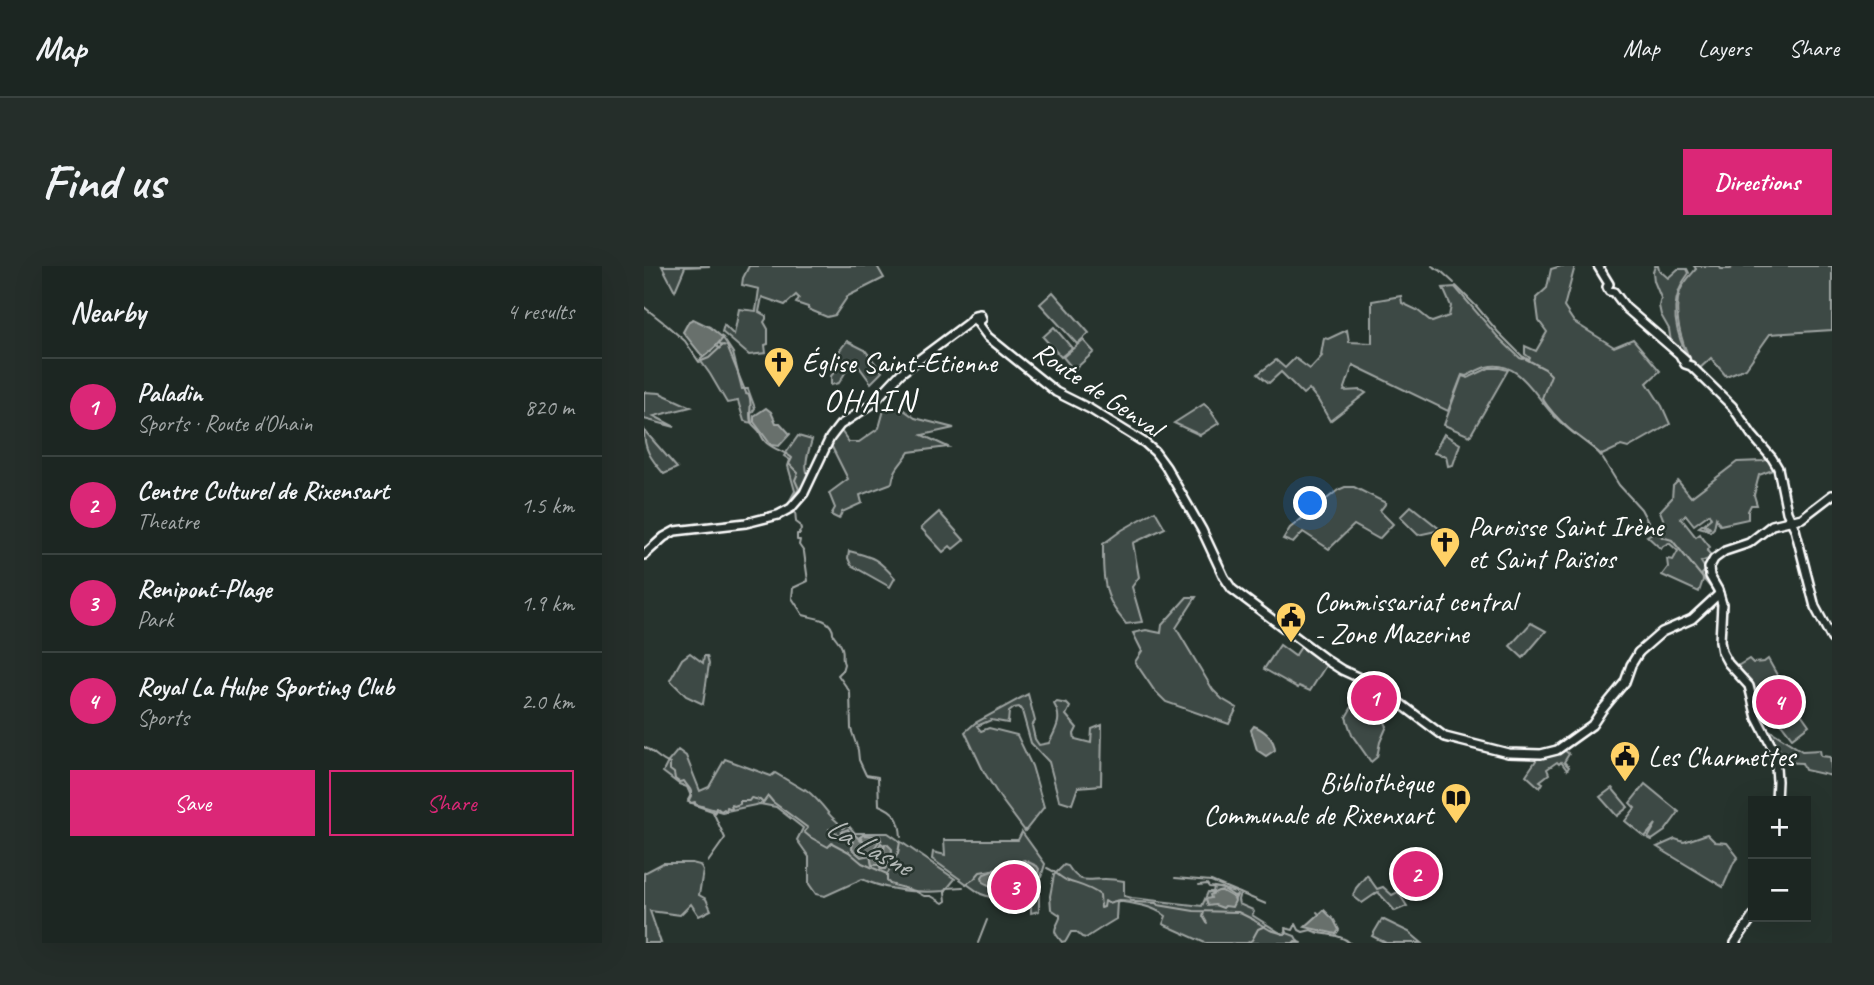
<!DOCTYPE html>
<html lang="en">
<head>
<meta charset="utf-8">
<style>
  body { margin:0; font-family:Caveat,sans-serif; background:#252e2a; color:#f1f3f6 }
  .controls { position:absolute; right:21px; bottom:21px; display:grid; overflow:hidden; border-radius:0px; box-shadow:0 7px 28px #0002 }
  .controls button { width:63px; height:63px; display:grid; place-items:center; padding:0; border:0; border-bottom:2px solid #3a4340; background:#1c2622; color:#f1f3f6; font:35px sans-serif }
  .you { position:absolute; left:667px; top:238px; width:24px; height:24px; margin:-18px; border:5px solid #fff; border-radius:50%; background:#1a73e8; box-shadow:0 0 0 10px #1a73e833 }
  .badge { display:grid; place-items:center; width:46px; height:46px; border-radius:50%; background:#db2777; color:#fff; font-size:23px; font-weight:700 }
  .pin { position:absolute; translate:-50% -50%; border:4px solid #fff; box-shadow:0 2px 7px #0006 }
  .list { margin:0; padding:0; list-style:none }
  h2 { display:flex; justify-content:space-between; align-items:center; height:91px; margin:0; padding:0 28px; font-size:30px }
  h2 small { font-size:23px; font-weight:400; color:#a0a5a5 }
  .list li { display:grid; grid-template-columns:46px 1fr auto; gap:21px; align-items:center; box-sizing:border-box; height:98px; padding:0 28px; border-top:2px solid #3a4340 }
  .list b { display:block; font-size:26px; white-space:nowrap }
  .list p { margin:0; font-size:23px; white-space:nowrap; color:#a0a5a5 }
  .list em { font-size:23px; font-style:normal; color:#a0a5a5 }
  .actions { display:flex; gap:14px; padding:21px 28px }
  .actions a { flex:1; padding:16px 0; border:2px solid #db2777; border-radius:0px; text-align:center; font-size:24px; color:#db2777 }
  .actions .main { background:#db2777; color:#fff }
  .map { position:relative; flex:none; width:1188px; height:677px; overflow:hidden; border-radius:0px }
  header { display:flex; align-items:center; gap:42px; box-sizing:border-box; height:98px; padding:0 35px; background:#1c2622; border-bottom:2px solid #3a4340 }
  header strong { font-size:33px }
  nav { display:flex; gap:38px; margin-inline-start:auto; font-size:24px }
  .intro { display:flex; align-items:center; justify-content:space-between; box-sizing:border-box; height:168px; padding:0 42px }
  h1 { margin:0; font-size:49px }
  .button { padding:18px 32px; border-radius:0px; background:#db2777; color:#fff; font-size:24px; font-weight:700 }
  main { display:flex; gap:42px; padding:0 42px }
  aside { flex:1; background:#1c2622; border-radius:0px; box-shadow:0 7px 28px #0002 }
  .map>svg:first-child { display:block }
</style>
</head>
<body>
<header>
<strong>Map</strong>
<nav><a>Map</a><a>Layers</a><a>Share</a></nav>
</header>
<div class="intro"><h1>Find us</h1><a class="button">Directions</a></div>
<main>
<aside>
<h2>Nearby<small>4 results</small></h2>
<ul class="list">
<li><span class="badge">1</span><div><b>Paladin</b><p>Sports · Route d'Ohain</p></div><em>820 m</em></li>
<li><span class="badge">2</span><div><b>Centre Culturel de Rixensart</b><p>Theatre</p></div><em>1.5 km</em></li>
<li><span class="badge">3</span><div><b>Renipont-Plage</b><p>Park</p></div><em>1.9 km</em></li>
<li><span class="badge">4</span><div><b>Royal La Hulpe Sporting Club</b><p>Sports</p></div><em>2.0 km</em></li>
</ul>
<div class="actions"><a class="main">Save</a><a>Share</a></div>
</aside>
<div class="map">
<svg width="1188" height="677" viewBox="0 0 1188 677">
  <rect width="100%" height="100%" fill="#26332d"/>
  <filter id="ink" filterUnits="userSpaceOnUse"><feTurbulence type="fractalNoise" baseFrequency=".0143" numOctaves="2"/><feDisplacementMap in="SourceGraphic" scale="14" xChannelSelector="R" yChannelSelector="G"/><feConvolveMatrix kernelMatrix="1 2 1 2 8 2 1 2 1" color-interpolation-filters="sRGB"/></filter>
  <g filter="url(#ink)">
    <!-- green -->
    <g fill="#3e4944" stroke="#9ea4a2" stroke-width="2" fill-rule="evenodd">
      <polygon points="18,0 66,0 41,1 31,25"/>
      <polygon points="105,0 233,0 240,12 204,30 191,49 183,51 164,43 164,41 152,37 155,32 152,29 141,39 118,31 115,46 122,50 122,53 120,56 124,63 124,78 121,79 122,87 105,89 78,66 80,59 90,69 95,43 112,45 115,23 98,19 99,12"/>
      <path d="M 917,0 L 931,0 L 920,41 L 930,56 L 970,81 L 989,73 L 1016,105 L 1003,117 L 1018,140 L 1026,158 L 984,182 L 977,180 L 958,189 C 940,175 920,162 905,144 C 888,125 873,93 842,101 C 835,103 829,107 822,110 L 818,109 L 804,145 L 709,99 L 700,125 L 717,124 L 722,127 L 686,155 L 674,134 L 665,123 L 659,128 L 637,106 L 625,117 L 614,108 L 632,94 L 641,102 L 651,92 L 666,103 L 678,90 L 677,89 L 680,72 L 684,73 L 703,64 L 705,76 L 728,77 L 728,35 L 757,30 L 758,37 L 773,44 L 788,56 L 805,50 L 807,40 L 799,22 L 811,21 L 853,70 L 876,92 L 879,93 L 880,91 L 885,94 L 886,92 L 881,88 L 881,80 L 892,85 L 903,66 L 895,55 L 892,32 L 903,22 L 907,3 Z"/>
      <path d="M 1011,0 L 1014,0 L 1015,4 L 1024,12 L 1034,3 L 1043,3 L 1045,7 C 1026,31 1029,59 1041,85 L 1037,88 L 1027,76 L 1025,63 L 1017,49 L 1015,40 L 1017,32 L 1010,15 L 1009,6 Z"/>
      <path d="M 1050,0 L 1075,0 L 1077,3 L 1086,3 L 1089,0 L 1188,0 L 1188,64 L 1126,68 L 1102,102 L 1082,110 L 1067,92 L 1054,104 C 1039,87 1028,49 1036,25 C 1039,17 1046,10 1052,3 Z"/>
      <polygon points="409,26 445,67 433,78 396,38"/>
      <polygon points="410,61 428,82 417,91 399,71"/>
      <polygon points="79,72 89,87 98,123 104,123 111,142 107,148 108,157 100,155 94,135 83,137 66,108 56,94 72,80 75,82 78,80 75,77"/>
      <polygon points="439,74 450,86 430,104 419,91"/>
      <polygon points="203,75 221,84 238,106 227,117 210,94 204,102 195,117 187,119 187,110 192,104 196,84"/>
      <polygon points="845,102 856,102 864,104 826,170 800,159 818,110 824,112"/>
      <polygon points="0,126 16,127 47,141 10,150 31,161 0,153"/>
      <polygon points="560,138 569,146 568,147 575,157 556,169 530,157"/>
      <path d="M 257,142 L 271,152 L 310,162 L 278,169 L 304,181 L 265,186 C 257,199 250,202 248,217 L 216,229 L 218,237 L 198,246 L 195,253 L 187,249 L 191,242 L 185,227 L 204,213 L 186,177 L 195,162 L 205,176 L 215,176 L 235,162 L 240,144 Z"/>
      <path d="M 0,164 L 33,202 L 20,208 C 7,193 0,184 0,164 Z"/>
      <polygon points="800,168 816,178 809,199 804,200 802,190 790,187"/>
      <path d="M 154,170 L 168,174 C 164,187 159,200 165,212 L 157,229 L 149,237 L 146,234 L 151,225 L 144,200 L 146,194 L 140,190 Z"/>
      <polygon points="1128,192 1134,202 1115,209 1110,229 1113,239 1107,239 1104,245 1104,253 1076,259 1072,252 1070,262 1066,266 1062,263 1055,261 1059,258 1064,263 1066,262 1061,257 1067,252 1065,248 1050,259 1042,249 1037,252 1052,271 1056,268 1057,270 1066,281 1063,285 1069,291 1057,296 1062,304 1058,308 1059,314 1055,326 1018,309 1024,301 1023,293 1029,294 1034,285 1025,277 1019,280 1017,283 1003,270 1019,261 1020,255 1016,245 1028,232 1029,220 1034,215 1047,231 1093,196 1119,195"/>
      <polygon points="701,221 710,221 742,237 736,245 749,258 735,273 710,259 685,283 659,266 649,277 639,273 646,262 694,224"/>
      <polygon points="767,240 797,264 774,269 756,251"/>
      <path d="M 511,245 L 521,262 L 489,277 L 495,311 L 488,321 L 498,356 L 482,358 C 478,352 472,346 469,340 C 458,321 459,298 459,278 L 478,264 Z"/>
      <polygon points="295,246 320,274 309,283 306,280 299,286 277,262"/>
      <path d="M 205,285 C 230,291 234,293 251,312 L 246,321 L 207,299 L 204,292 Z"/>
      <polygon points="543,331 552,331 532,362 569,424 578,433 593,442 585,458 522,436 510,424 491,396 498,385 489,367 502,364 517,367 518,359"/>
      <polygon points="887,357 902,365 879,392 866,380"/>
      <polygon points="659,378 684,396 666,425 655,420 654,422 620,403 636,379 651,390"/>
      <polygon points="46,387 59,397 60,390 63,390 65,398 59,438 42,430 26,414 38,393"/>
      <polygon points="1105,393 1109,397 1120,396 1124,393 1146,432 1165,459 1148,472 1129,447 1115,453 1108,422 1092,401"/>
      <polygon points="722,417 750,435 741,448 738,445 737,446 742,452 740,455 743,460 736,476 733,491 727,496 708,469 702,451"/>
      <path d="M 384,428 L 391,455 L 388,460 L 391,473 L 395,479 L 405,477 C 412,463 419,453 410,438 L 413,436 L 423,438 L 426,441 L 422,449 L 433,462 L 430,468 L 431,473 L 447,477 L 448,463 L 458,459 L 457,519 L 434,521 L 428,538 L 415,534 L 405,496 L 387,477 L 378,445 L 375,441 L 370,442 L 365,446 L 364,457 L 347,454 L 333,460 L 337,465 L 345,462 L 373,469 L 388,500 L 400,541 L 381,565 L 357,533 L 340,506 L 321,466 L 331,457 Z"/>
      <polygon points="1119,460 1158,485 1176,484 1177,490 1186,491 1188,510 1161,504 1158,497 1135,496"/>
      <polygon points="919,483 925,488 920,496 925,501 923,504 917,496 915,498 913,496 903,503 905,508 896,515 899,517 896,522 882,509 895,490"/>
      <path d="M 34,484 L 42,490 L 56,525 L 65,521 L 81,493 L 127,510 L 131,507 L 160,524 L 161,523 C 172,531 178,539 186,549 C 190,554 195,556 199,562 L 203,558 L 211,567 L 244,567 L 311,613 L 301,625 C 273,627 244,625 218,613 L 181,630 L 172,628 L 165,618 L 165,591 L 153,574 L 159,562 L 132,541 L 116,538 L 78,546 L 44,536 L 47,530 L 43,521 L 35,518 L 19,506 L 24,496 ZM 204,564 L 206,568 L 209,567 L 216,575 L 223,578 L 222,582 L 227,579 L 216,571 L 219,569 L 233,570 L 237,574 L 234,575 L 230,583 L 234,583 L 237,577 L 240,580 L 239,585 L 241,580 L 248,584 L 247,590 L 243,594 L 244,597 L 241,603 L 237,603 L 236,599 L 228,599 L 226,589 L 217,590 L 208,583 L 209,575 L 205,573 L 205,568 L 201,570 L 198,566 Z"/>
      <polygon points="1001,518 1035,546 1021,565 1008,574 1004,572 1012,558 1001,571 981,555 991,542 986,537"/>
      <polygon points="968,522 984,541 973,550 956,531"/>
      <polygon points="378,566 401,598 395,618 395,645 387,647 387,640 381,637 379,642 375,643 364,637 337,628 288,593 289,586 301,589 300,574 374,574"/>
      <polygon points="1063,568 1071,576 1083,577 1094,591 1090,596 1079,621 1013,581 1031,573 1040,576"/>
      <polygon points="19,597 48,597 56,599 59,605 55,629 62,633 67,644 55,650 47,638 36,649 6,645 17,677 0,677 0,607"/>
      <path d="M 420,599 L 424,600 C 436,619 443,613 461,613 C 468,613 474,614 480,615 L 480,630 L 488,632 L 558,640 L 564,626 L 569,626 L 570,621 L 596,627 L 594,634 L 595,638 L 609,644 L 610,646 L 608,649 L 638,668 L 643,667 L 651,670 L 655,677 L 561,677 L 519,658 L 522,650 C 507,639 491,638 473,635 L 472,653 C 462,659 452,665 442,672 L 438,671 L 432,666 L 427,666 L 422,675 L 418,676 C 407,663 411,665 416,652 L 416,649 L 407,643 L 406,630 L 410,609 Z"/>
      <polygon points="723,609 733,623 739,621 748,629 754,626 763,640 751,645 734,626 718,637 709,630 712,622"/>
      <polygon points="738,653 765,666 778,677 742,677 728,670"/>
    </g>
    <!-- water -->
    <g fill="#67706c" stroke="#a4a9a7" stroke-width="2">
      <polygon points="49,53 66,61 79,72 71,81 59,91 39,66 45,55"/>
      <polygon points="122,142 127,146 132,157 136,157 146,168 135,180 127,179 110,156 110,150"/>
      <path d="M 610,460 C 620,464 630,472 631,484 L 622,490 L 613,484 L 607,464 Z"/>
      <polygon points="204,563 206,568 209,567 217,575 219,575 216,571 219,569 236,570 237,574 235,575 230,583 234,583 237,577 240,579 240,584 241,578 243,578 248,583 247,590 244,593 244,597 241,603 237,603 235,599 228,599 226,589 217,591 208,583 209,576 205,573 205,569 200,572 197,568 199,565"/>
      <path d="M 380,594 L 393,600 L 395,603 L 393,613 C 366,605 374,616 352,623 L 339,616 L 338,611 L 340,608 Z"/>
      <polygon points="574,625 578,625 590,632 591,635 588,641 581,640 579,642 571,639 564,640 562,633 567,632 566,629"/>
      <polygon points="680,644 690,654 695,664 692,668 661,661"/>
    </g>
    <g fill="none" stroke-linecap="round" stroke-linejoin="round">
      <!-- stream -->
      <g stroke="#a4a9a7" stroke-width="2">
        <polyline points="788,0 797,5 810,17"/>
        <polyline points="812,20 833,41 854,66 879,91"/>
        <polyline points="0,41 19,56"/>
        <polyline points="20,57 41,75 55,96 65,92 79,79 83,80 102,127"/>
        <path d="M 880,92 L 901,103 L 907,109 L 898,132 C 905,143 914,153 924,162 C 935,172 948,178 958,191"/>
        <path d="M 102,128 L 105,129 C 109,138 104,148 107,156 C 109,160 113,162 115,165 C 118,170 119,175 124,178 C 132,184 141,186 148,192 L 145,198 L 154,207 L 151,214 L 155,223 L 147,234 L 148,238"/>
        <polyline points="959,193 975,219 997,243 1006,260 1018,271 1028,274 1071,327"/>
        <path d="M 151,244 L 152,256 L 156,259 L 157,264 L 155,266 L 156,268 L 153,268 L 153,274 L 156,274 L 155,279 L 160,286 L 164,315 L 149,322 L 148,332 L 159,349 C 168,352 184,352 188,363 C 189,364 189,366 189,368 C 192,373 196,376 198,382 C 200,389 197,392 200,398 L 198,405 L 194,409 L 206,426 L 207,463 L 214,484 L 215,494 L 222,509 L 234,511 L 235,539 C 251,545 256,553 257,571"/>
        <path d="M 0,481 C 10,486 16,494 26,498 L 26,504 L 30,507 L 31,513 L 35,516 L 40,515 C 45,524 51,523 44,534 L 47,537 L 51,536 L 51,539 L 71,546 L 72,541 L 77,545 L 80,543 L 82,546 L 83,541 L 88,543 L 87,538 L 90,540 L 96,538 L 96,535 L 105,535 L 107,532 L 116,534 L 119,537 L 124,530 L 129,536 L 164,562 L 160,566 L 166,571 L 184,581 L 188,577 L 205,586 L 218,597 L 243,608 L 243,615 L 246,618 L 271,625 L 280,630 L 287,630 L 299,637 L 302,635 L 301,626 L 303,622 L 319,621"/>
        <polyline points="185,563 196,569 198,568"/>
        <polyline points="64,596 81,572 69,546"/>
        <path d="M 403,602 C 411,605 416,612 424,615 C 435,619 446,621 456,629 L 457,642 L 460,641 L 461,635 L 464,637 L 475,634 L 490,635"/>
        <polyline points="244,607 254,587 256,576"/>
        <polyline points="531,612 567,615 622,638"/>
        <polyline points="322,618 330,613 336,606 354,603"/>
        <polyline points="555,619 563,618 565,621 578,622 590,630 593,629 591,633"/>
        <polyline points="366,623 370,621"/>
        <polyline points="355,633 365,624"/>
        <polyline points="491,636 512,637 514,639 550,645 594,646 610,654"/>
        <polyline points="560,646 559,650 563,657"/>
        <polyline points="673,646 674,647"/>
        <polyline points="611,655 626,664 640,668"/>
        <path d="M 641,668 L 643,666 L 641,662 L 649,664 L 652,658 L 655,664 L 659,666 L 667,664 C 679,670 696,667 706,677"/>
        <polyline points="334,677 343,654"/>
        <polyline points="603,677 608,674 614,663 621,660"/>
        <polyline points="649,677 651,675 657,677"/>
      </g>
      <!-- major casing -->
      <g stroke="#fff" stroke-width="12">
        <g id="major">
          <polyline points="954,0 965,18 963,21 965,25 970,26 982,42 1041,93"/>
          <polyline points="333,56 344,71 412,126 446,143 501,177 511,186 522,201 558,264 580,311 588,323 684,395 698,404 733,420 801,471 864,487 897,488 913,484 948,459 958,444 981,416 987,399 995,386"/>
          <polyline points="1037,91 1041,98 1047,100 1088,140 1108,169 1128,192 1134,202 1143,246 1151,263 1171,341 1188,373"/>
          <polyline points="0,289 20,271 31,265 102,257 134,249 147,242 160,227 186,172 196,159 228,138 257,107 324,57 331,49 336,48 338,53 333,56 330,51"/>
          <polyline points="994,387 1018,366 1048,353 1075,328"/>
          <polyline points="1132,535 1133,515 1131,487 1113,452 1105,420 1084,397 1078,386 1076,375 1078,338 1074,324 1066,310 1065,302 1070,293 1081,285 1105,277 1128,259 1158,252 1188,229"/>
          <polyline points="1091,677 1109,650"/>
        </g>
      </g>
      <!-- major -->
      <use href="#major" stroke="#26332d" stroke-width="7"/>
    </g>
  </g>
  <!-- icons -->
  <defs>
    <g id="church-pin" transform="scale(1.575)"><path d="M0 17L-7.5 6A9.5 9.5 0 1 1 7.5 6Z" fill="#ffd166" stroke="#26332d"/><path d="M-1.2-6h2.4v3.5h3.3v2.4h-3.3V6h-2.4V-.1h-3.3v-2.4h3.3Z" fill="#111"/></g>
    <g id="civic-pin" transform="scale(1.575)"><path d="M0 17L-7.5 6A9.5 9.5 0 1 1 7.5 6Z" fill="#ffd166" stroke="#26332d"/><path d="M-.6-6.5H3V-4.5H.6V-3L4-1V1h2V6H-6V1h2V-1L-.6-3ZM-1.2 2.5V6h2.4V2.5Z" fill="#111"/></g>
    <g id="library-pin" transform="scale(1.575)"><path d="M0 17L-7.5 6A9.5 9.5 0 1 1 7.5 6Z" fill="#ffd166" stroke="#26332d"/><path d="M-6-4Q-3-5.5-.7-3.5V5Q-3 3-6 4ZM6-4Q3-5.5 .7-3.5V5Q3 3 6 4Z" fill="#111"/></g>
  </defs>
  <g fill-rule="evenodd">
    <use href="#church-pin" x="135" y="96"/>
    <use href="#church-pin" x="801" y="276"/>
    <use href="#civic-pin" x="647" y="351"/>
    <use href="#civic-pin" x="981" y="490"/>
    <use href="#library-pin" x="812" y="532"/>
  </g>
  <g text-anchor="middle" dominant-baseline="central" stroke-width="5" stroke-linejoin="round" paint-order="stroke">
    <!-- poi labels -->
    <g font-size="28" fill="#fff" stroke="#26332d" text-anchor="start">
      <text x="158" y="96">Église Saint-Etienne</text>
      <text x="824" y="260">Paroisse Saint Irène<tspan x="824" dy="32">et Saint Païsios</tspan></text>
      <text x="670" y="335">Commissariat central<tspan x="670" dy="32">- Zone Mazerine</tspan></text>
      <text x="1004" y="490">Les Charmettes</text>
      <text x="789" y="516" text-anchor="end">Bibliothèque<tspan x="789" dy="32">Communale de Rixenxart</tspan></text>
    </g>
    <!-- street labels -->
    <g font-size="28" fill="#fff" stroke="#26332d">
      <text transform="translate(454 123) rotate(34)">Route de Genval</text>
    </g>
    <!-- water labels -->
    <g font-size="30" font-style="italic" fill="#b3b8b6" stroke="#26332d">
      <text transform="translate(225 580) rotate(28)">La Lasne</text>
    </g>
    <!-- quarter labels -->
    <g font-size="32" letter-spacing="2" fill="#fff" stroke="#26332d">
      <text x="226" y="134">OHAIN</text>
    </g>
  </g>
</svg>
<div class="controls">
<button>+</button>
<button>−</button>
</div>
<div class="you"></div>
<div class="pin badge" style="left:730px;top:432px">1</div>
<div class="pin badge" style="left:772px;top:608px">2</div>
<div class="pin badge" style="left:370px;top:621px">3</div>
<div class="pin badge" style="left:1135px;top:436px">4</div>
</div>
</main>
</body>
</html>
